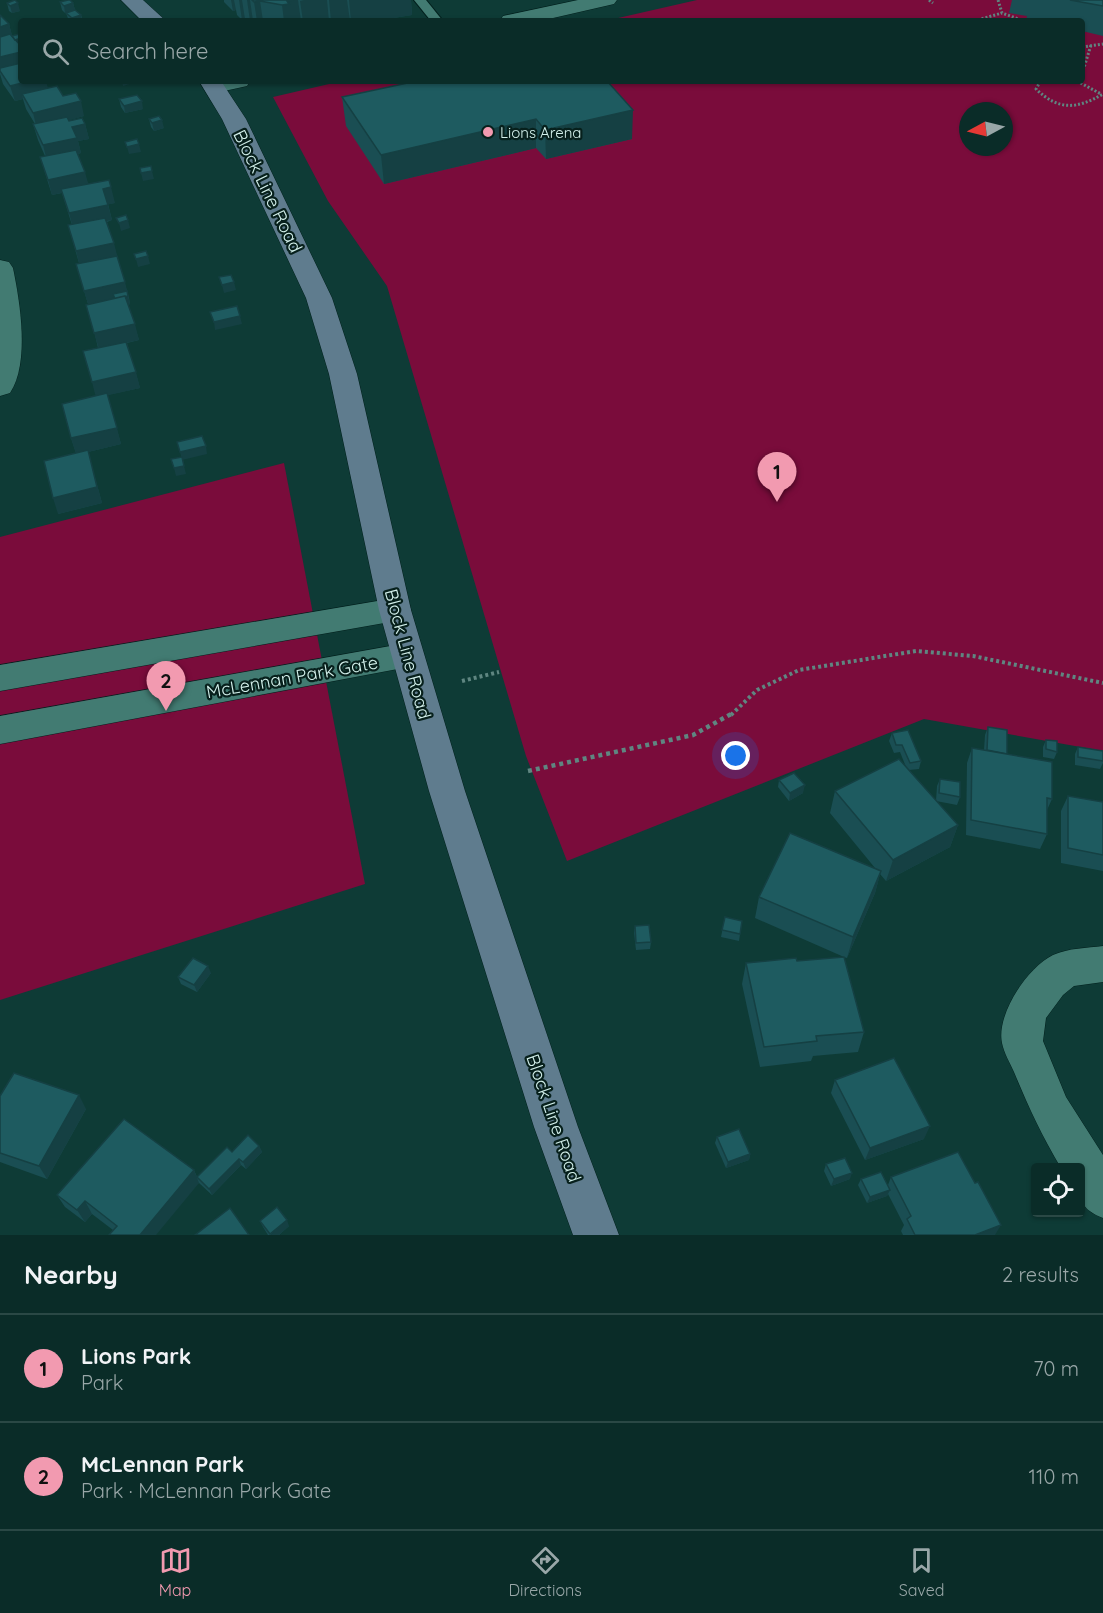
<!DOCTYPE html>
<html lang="en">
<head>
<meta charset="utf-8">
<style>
  body { margin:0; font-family:Quicksand,sans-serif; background:#183834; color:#f1f3f6 }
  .controls { position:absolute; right:18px; bottom:18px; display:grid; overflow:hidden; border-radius:6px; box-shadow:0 2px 4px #0004 }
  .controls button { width:54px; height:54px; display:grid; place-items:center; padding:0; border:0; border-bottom:2px solid #2a4845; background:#0a2c28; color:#f1f3f6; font:30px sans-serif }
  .compass { position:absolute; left:959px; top:102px; width:54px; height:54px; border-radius:50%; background:#0a2c28; box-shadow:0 2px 4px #0004; rotate:263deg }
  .you { position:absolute; left:736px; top:756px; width:21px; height:21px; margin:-15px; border:4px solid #fff; border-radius:50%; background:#1a73e8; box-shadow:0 0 0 9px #1a73e833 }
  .badge { display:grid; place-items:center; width:39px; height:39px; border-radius:50%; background:#f29ab0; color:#111; font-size:20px; font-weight:700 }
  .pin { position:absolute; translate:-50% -50px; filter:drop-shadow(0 2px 3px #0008) }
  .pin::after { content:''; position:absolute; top:32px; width:21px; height:18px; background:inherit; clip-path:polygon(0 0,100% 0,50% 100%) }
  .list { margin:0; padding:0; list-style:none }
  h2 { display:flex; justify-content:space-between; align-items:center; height:78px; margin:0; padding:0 24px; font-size:26px }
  h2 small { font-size:20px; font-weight:400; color:#99a7a8 }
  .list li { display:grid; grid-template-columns:39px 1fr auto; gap:18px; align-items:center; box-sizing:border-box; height:108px; padding:0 24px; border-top:2px solid #2a4845 }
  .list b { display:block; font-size:22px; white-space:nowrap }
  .list p { margin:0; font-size:20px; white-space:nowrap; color:#99a7a8 }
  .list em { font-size:20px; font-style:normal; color:#99a7a8 }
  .icon { flex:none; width:33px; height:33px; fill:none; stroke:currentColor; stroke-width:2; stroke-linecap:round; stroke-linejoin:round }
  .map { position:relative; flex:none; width:1103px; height:1235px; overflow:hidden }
  .search { position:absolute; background:#0a2c28; box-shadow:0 2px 4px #0004; left:18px; right:18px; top:18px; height:66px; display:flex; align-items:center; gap:15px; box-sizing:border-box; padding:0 21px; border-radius:6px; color:#99a7a8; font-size:22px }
  .sheet { height:294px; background:#0a2c28 }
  nav { display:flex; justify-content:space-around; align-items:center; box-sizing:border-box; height:84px; border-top:2px solid #2a4845; background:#0a2c28; font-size:16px; color:#99a7a8 }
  nav a { display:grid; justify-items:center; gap:3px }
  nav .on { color:#f29ab0 }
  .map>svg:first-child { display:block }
</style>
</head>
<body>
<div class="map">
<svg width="1103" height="1235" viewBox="0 0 1103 1235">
  <rect width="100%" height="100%" fill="#0e3b36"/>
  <!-- green -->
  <g fill="#7a0c3b" fill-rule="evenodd">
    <path d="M 697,0 L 1103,0 L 1103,751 L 924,719 L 567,861 L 526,756 L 387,286 L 328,201 L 273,97 L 342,81 L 1082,81 L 1082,21 L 605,21 ZM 968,111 L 1004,111 L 1004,147 L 968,147 Z"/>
    <polygon points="284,463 365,884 0,1000 0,537"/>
  </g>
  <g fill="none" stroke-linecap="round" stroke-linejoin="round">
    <!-- lane casing -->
    <g stroke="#02201d" stroke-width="2">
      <polygon id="lane" points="414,0 426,0 443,21 431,21"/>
    </g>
    <!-- street casing -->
    <g stroke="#02201d" stroke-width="1">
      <g id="street">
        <polygon points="578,0 617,0 614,4 540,21 500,21 503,16"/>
        <polygon points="208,81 250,81 247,86 215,93 207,91 204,86"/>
        <path d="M 0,260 L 9,262 L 13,268 C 20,302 30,363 10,393 L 0,396 Z"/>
        <polygon points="395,598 407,601 411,610 407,619 0,691 0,665"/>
        <polygon points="407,643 419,647 424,656 419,665 0,744 0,716"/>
        <path d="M 1103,946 L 1103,982 L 1074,986 L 1063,995 L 1046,1018 L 1043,1041 L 1066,1097 L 1103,1155 L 1103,1218 C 1075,1207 1080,1194 1080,1168 L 1061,1168 C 1042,1136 1028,1106 1014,1072 C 1010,1063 1004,1053 1002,1043 C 996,1014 1028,967 1053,955 C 1069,948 1087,948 1103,946 Z"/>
      </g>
    </g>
    <!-- secondary casing -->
    <g stroke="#02201d" stroke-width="1">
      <g id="secondary">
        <polygon points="121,0 143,0 166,21 142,21"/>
        <polygon points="199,81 221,81 246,119 332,298 357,374 411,610 465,791 578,1127 619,1235 573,1235 534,1127 429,791 379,610 329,374 306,298 222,119"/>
      </g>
    </g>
    <!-- path-far2 -->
    <g stroke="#5f8681" stroke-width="3" stroke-dasharray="2 2" stroke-linecap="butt">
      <polyline points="929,0 933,3"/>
      <polyline points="998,0 1002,13 1024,21"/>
      <polyline points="974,21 1002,13"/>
      <polyline points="1082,47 1103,44"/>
      <polyline points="1082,74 1091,45"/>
      <path d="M 1045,81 L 1040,82 L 1036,89 C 1059,111 1077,109 1103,94"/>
      <polyline points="1077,81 1101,94"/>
    </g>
    <!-- path-far1 -->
    <g stroke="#5f8681" stroke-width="4" stroke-dasharray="3 3" stroke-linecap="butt">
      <polyline points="462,681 499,672"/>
      <polyline points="731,715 757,690 799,670 916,651 973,656 1103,683"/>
    </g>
    <!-- path -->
    <polyline stroke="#5f8681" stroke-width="4.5" stroke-dasharray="4 4" stroke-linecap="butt" points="528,771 693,735 733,713"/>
    <!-- lane -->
    <use href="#lane" fill="#427b72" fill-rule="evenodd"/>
    <!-- street -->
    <use href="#street" fill="#427b72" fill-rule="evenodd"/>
    <!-- secondary -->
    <use href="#secondary" fill="#5f7c8e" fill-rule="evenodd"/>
  </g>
  <!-- wall -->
  <g fill="#1a4e53">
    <polygon points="224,0 411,0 412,15 381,20 381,21 245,21 245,19 242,20 237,15 236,10 233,11 224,2"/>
    <polygon points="1012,0 1103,0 1103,36 1082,31 1082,21 1031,21 1026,20 1027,16 1009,13"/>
    <polygon points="60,2 73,3 75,10 81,15 83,21 69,21 66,13 65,13 62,10"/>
    <polygon points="7,3 20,11 12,13 9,11"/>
    <polygon points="0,15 9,24 12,36 21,81 48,88 63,96 84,116 69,120 85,124 89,139 78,141 81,153 78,154 88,184 115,203 108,204 112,220 107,222 129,298 130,304 128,305 139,340 127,343 140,388 107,395 121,444 88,452 102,503 58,514 76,453 71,438 96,396 98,348 88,304 76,264 79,263 68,225 72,225 62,193 52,195 40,157 45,156 38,140 33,124 35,124 26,109 23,99 15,101 3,84 0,74"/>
    <polygon points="417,81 632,139 546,159 536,148 384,184 346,126 342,97"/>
    <polygon points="119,99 143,109 125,113 121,107"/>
    <polygon points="149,119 164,128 154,131 151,127"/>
    <polygon points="988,727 1007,754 1052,799 1047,810 1047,834 1040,849 966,835 967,763 972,748 984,750 985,735"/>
    <polygon points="892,733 921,761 919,769 909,770 958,825 950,847 886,881 880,874 875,893 847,958 844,957 864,1032 858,1052 813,1056 811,1061 760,1067 742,984 746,963 797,961 844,957 755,918 759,897 875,868 830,813 835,791 906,767 900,752 894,753 889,741"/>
    <polygon points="1046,740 1057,752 1054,759 1043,757 1043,747"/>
    <polygon points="1078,747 1103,751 1103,763 1100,769 1075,765 1075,754"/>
    <polygon points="940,779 960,797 957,805 936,801 937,786"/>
    <polygon points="779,780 803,793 789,801 778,787"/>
    <polygon points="1068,796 1103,802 1103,871 1061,863 1061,811"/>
    <polygon points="725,917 742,921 739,941 721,937"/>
    <polygon points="635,926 651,942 650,949 636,950 634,933"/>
    <polygon points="211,973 197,992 181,984 178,977"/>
    <polygon points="835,1080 924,1139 865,1160 831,1093"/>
    <polygon points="0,1096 86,1109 47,1179 0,1162"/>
    <polygon points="717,1137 750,1154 749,1160 726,1168 715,1143"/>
    <polygon points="259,1146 262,1152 246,1169 241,1165 212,1195 199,1183 113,1230 92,1214 85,1222 65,1207 57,1195 194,1170 197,1177 232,1152"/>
    <polygon points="826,1164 850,1179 831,1186 824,1171"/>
    <polygon points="891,1177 995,1235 903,1235 901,1231 904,1225 888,1194 887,1196 867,1203 858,1185 861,1179 888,1185"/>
    <polygon points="260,1221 289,1226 279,1235 268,1235 263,1227"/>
  </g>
  <!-- shaded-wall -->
  <g fill="#154043">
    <polygon points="231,0 234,0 236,10 233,11"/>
    <polygon points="239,0 242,0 245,19 242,20"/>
    <polygon points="247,0 250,0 253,21 250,21"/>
    <polygon points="285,0 298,0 301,21 284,21 282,5"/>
    <polygon points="304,0 327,0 329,21 303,21 300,1"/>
    <polygon points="329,0 347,0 350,21 331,21"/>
    <polygon points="349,0 411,0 412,15 381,20 381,21 351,21"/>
    <polygon points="260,1 263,21 257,21 254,2"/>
    <polygon points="18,3 20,11 12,13 10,6"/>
    <polygon points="73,3 75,10 65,13 64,6"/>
    <polygon points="81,15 82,21 73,21 72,18"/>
    <polygon points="9,24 13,39 0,43 0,27"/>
    <polygon points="21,38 21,46 10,41"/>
    <polygon points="21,52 21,68 0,71 0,57"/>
    <polygon points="30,81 46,81 49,92 22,94 23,99 15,101 10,86"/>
    <polygon points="122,81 136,81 136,82 123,86"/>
    <polygon points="81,101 84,116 37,129 33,113"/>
    <polygon points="142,101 143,109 125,113 124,106"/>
    <polygon points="633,110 632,139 546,159 545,130"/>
    <polygon points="536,119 536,148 384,184 381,155"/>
    <polygon points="162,120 164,128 154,131 152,123"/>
    <polygon points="85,124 89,139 78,141 81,153 47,161 43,145 72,127"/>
    <polygon points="139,144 141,152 129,154 127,147"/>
    <polygon points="152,171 154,179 143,181 141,173"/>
    <polygon points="85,172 89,187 52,195 48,180"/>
    <polygon points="111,187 115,203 106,205 103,189"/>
    <polygon points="108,205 112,220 73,228 69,213"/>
    <polygon points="128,220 130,228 121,231 119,223"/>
    <polygon points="114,243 118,259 80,267 76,251"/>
    <polygon points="148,256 150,264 138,267 136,259"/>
    <polygon points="125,282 130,304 117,307 113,294 115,301 89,307 84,291"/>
    <polygon points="234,282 236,290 224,293 222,285"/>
    <polygon points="240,316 242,324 215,330 214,322"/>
    <polygon points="135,324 139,340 99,349 94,333"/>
    <polygon points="136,372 140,388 96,398 92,382"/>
    <polygon points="117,428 121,444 88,452 102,503 58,514 53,498 76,454 71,438"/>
    <polygon points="206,446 207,454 182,460 180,452"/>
    <polygon points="184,466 186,474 176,476 174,468"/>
    <polygon points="805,785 803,793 789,801 790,793"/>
    <polygon points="958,825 950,847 886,881 893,860"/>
    <polygon points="881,871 875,893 847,958 853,937"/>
    <polygon points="208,966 211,973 197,992 194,985"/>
    <polygon points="79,1095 86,1109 47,1179 39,1166"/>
    <polygon points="930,1126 924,1139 865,1160 870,1148"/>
    <polygon points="259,1146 262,1152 246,1169 243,1162"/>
    <polygon points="750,1154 749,1160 726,1168 728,1162"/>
    <polygon points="239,1159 241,1165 212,1195 209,1189"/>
    <polygon points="194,1170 199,1183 156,1235 140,1235"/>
    <polygon points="852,1173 850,1179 831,1186 834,1179"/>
    <polygon points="890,1190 887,1196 867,1203 870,1197"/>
    <polygon points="85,1201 92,1214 85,1222 77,1210"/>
    <polygon points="287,1220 289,1226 279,1235 270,1235"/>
    <polygon points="1001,1225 995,1235 975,1235"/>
  </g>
  <!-- building -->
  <g fill="#1e5b60" stroke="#154043" stroke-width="1.5">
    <polygon points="15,0 18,3 10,6 7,3"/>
    <polygon points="68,0 70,0 73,3 64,6 60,2"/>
    <polygon points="252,0 294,0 287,1 289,4 282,5 260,1 254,2"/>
    <polygon points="1070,0 1103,0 1103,6"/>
    <polygon points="75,10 81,15 72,18 66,13"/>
    <polygon points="0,15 9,24 0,27"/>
    <polygon points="80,18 83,21 71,21"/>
    <polygon points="10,34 21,46 21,52 0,57 0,37"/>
    <polygon points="19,34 21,36 21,38 15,40 12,36"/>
    <polygon points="21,63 21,81 30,81 10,86 0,71 0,68"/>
    <polygon points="417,81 607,81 633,110 545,130 536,119 381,155 342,97"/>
    <polygon points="57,86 63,96 76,93 81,101 33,113 22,94"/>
    <polygon points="137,95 142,101 124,106 119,99"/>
    <polygon points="159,116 162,120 152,123 149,119"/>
    <polygon points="67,117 69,121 82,118 85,124 72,127 77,138 43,145 33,124"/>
    <polygon points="137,139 139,144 127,147 125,142"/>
    <polygon points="76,150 85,172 48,180 40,157"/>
    <polygon points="151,166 152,171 141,173 140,168"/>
    <polygon points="109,180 111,187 103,189 108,205 69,213 61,189"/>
    <polygon points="126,215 128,220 119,223 116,218"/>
    <polygon points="105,218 114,243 76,251 68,225"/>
    <polygon points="146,251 148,256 136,259 134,254"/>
    <polygon points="117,256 125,282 84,291 76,264"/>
    <polygon points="231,275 234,282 222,285 219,277"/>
    <polygon points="127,291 128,296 115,299 113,294"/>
    <polygon points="125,296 135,324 94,333 86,305"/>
    <polygon points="237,306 240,316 214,322 210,312"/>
    <polygon points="126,342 136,372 92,382 83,351"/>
    <polygon points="107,393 117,428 71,438 62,404"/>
    <polygon points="202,436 206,446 180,452 177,442"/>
    <polygon points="88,450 97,487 53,498 44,461"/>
    <polygon points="182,457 184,466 174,468 171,459"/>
    <polygon points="988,727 1007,730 1007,754 987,750"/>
    <polygon points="908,730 921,761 910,763 902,745 896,745 892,733"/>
    <polygon points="1046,740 1057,741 1057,752 1046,749"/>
    <polygon points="1078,747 1103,751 1103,761 1078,757"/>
    <polygon points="972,748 1052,762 1052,799 1047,798 1047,834 971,820"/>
    <polygon points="899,759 958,825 893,860 835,791"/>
    <polygon points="794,773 805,785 790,793 779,780"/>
    <polygon points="940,779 960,782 960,797 939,793"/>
    <polygon points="1068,796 1103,802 1103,855 1068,848"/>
    <polygon points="790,833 881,871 853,937 759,897"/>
    <polygon points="725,917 742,921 740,934 722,930"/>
    <polygon points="649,925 651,942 636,943 635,926"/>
    <polygon points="844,957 864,1032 816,1036 817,1041 764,1047 746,963 796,958 797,961"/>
    <polygon points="193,958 208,966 194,985 178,977"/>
    <polygon points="894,1058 930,1126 870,1148 835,1080"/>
    <polygon points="14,1073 79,1095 39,1166 0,1153 0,1096"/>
    <polygon points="124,1119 194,1170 140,1235 109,1235 117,1226 85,1201 77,1210 57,1195"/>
    <polygon points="739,1129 750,1154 728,1162 717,1137"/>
    <polygon points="248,1135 259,1146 243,1162 239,1159 209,1189 197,1177 227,1147 232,1152"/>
    <polygon points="958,1152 975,1183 978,1182 1001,1225 975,1235 915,1235 907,1219 911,1216 891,1177"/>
    <polygon points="845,1158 852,1173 834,1179 826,1164"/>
    <polygon points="881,1172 890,1190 870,1197 861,1179"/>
    <polygon points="277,1207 287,1220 270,1234 260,1221"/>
    <polygon points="230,1208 249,1235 195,1235"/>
  </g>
  <!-- markers -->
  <circle fill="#f29ab0" stroke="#07201c" stroke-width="2" cx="488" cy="132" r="6"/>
  <g text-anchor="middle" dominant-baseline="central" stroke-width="4.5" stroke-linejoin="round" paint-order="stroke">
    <!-- far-poi labels -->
    <g font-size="15" fill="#d4f1ec" stroke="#07201c" text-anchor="start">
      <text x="500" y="132">Lions Arena</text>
    </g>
    <!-- street labels -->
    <g font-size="18" fill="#d4f1ec" stroke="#07201c">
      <text transform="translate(268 191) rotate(64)">Block Line Road</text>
      <text transform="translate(408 654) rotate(75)">Block Line Road</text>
      <text transform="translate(292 677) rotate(-10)">McLennan Park Gate</text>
      <text transform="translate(554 1118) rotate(71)">Block Line Road</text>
    </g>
  </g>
</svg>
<div class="controls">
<button><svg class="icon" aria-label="locate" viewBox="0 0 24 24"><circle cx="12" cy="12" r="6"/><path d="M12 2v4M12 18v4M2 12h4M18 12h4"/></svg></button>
</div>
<svg class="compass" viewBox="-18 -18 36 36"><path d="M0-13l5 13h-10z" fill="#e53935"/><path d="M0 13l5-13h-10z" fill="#99a7a8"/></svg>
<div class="you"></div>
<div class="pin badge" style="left:777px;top:502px">1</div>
<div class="pin badge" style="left:166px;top:711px">2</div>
<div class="search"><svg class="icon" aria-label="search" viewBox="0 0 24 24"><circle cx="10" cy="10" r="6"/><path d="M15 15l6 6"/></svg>Search here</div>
</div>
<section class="sheet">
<h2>Nearby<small>2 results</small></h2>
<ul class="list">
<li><span class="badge">1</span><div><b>Lions Park</b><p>Park</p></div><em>70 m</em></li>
<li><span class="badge">2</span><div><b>McLennan Park</b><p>Park · McLennan Park Gate</p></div><em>110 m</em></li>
</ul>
</section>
<nav>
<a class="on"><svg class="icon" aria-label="map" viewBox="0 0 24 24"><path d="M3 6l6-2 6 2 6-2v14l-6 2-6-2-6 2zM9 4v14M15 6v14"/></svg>Map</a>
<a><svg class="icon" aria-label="directions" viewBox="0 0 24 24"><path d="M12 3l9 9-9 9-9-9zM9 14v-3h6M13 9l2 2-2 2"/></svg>Directions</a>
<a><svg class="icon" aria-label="saved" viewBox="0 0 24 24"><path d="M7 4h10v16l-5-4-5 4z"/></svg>Saved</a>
</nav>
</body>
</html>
